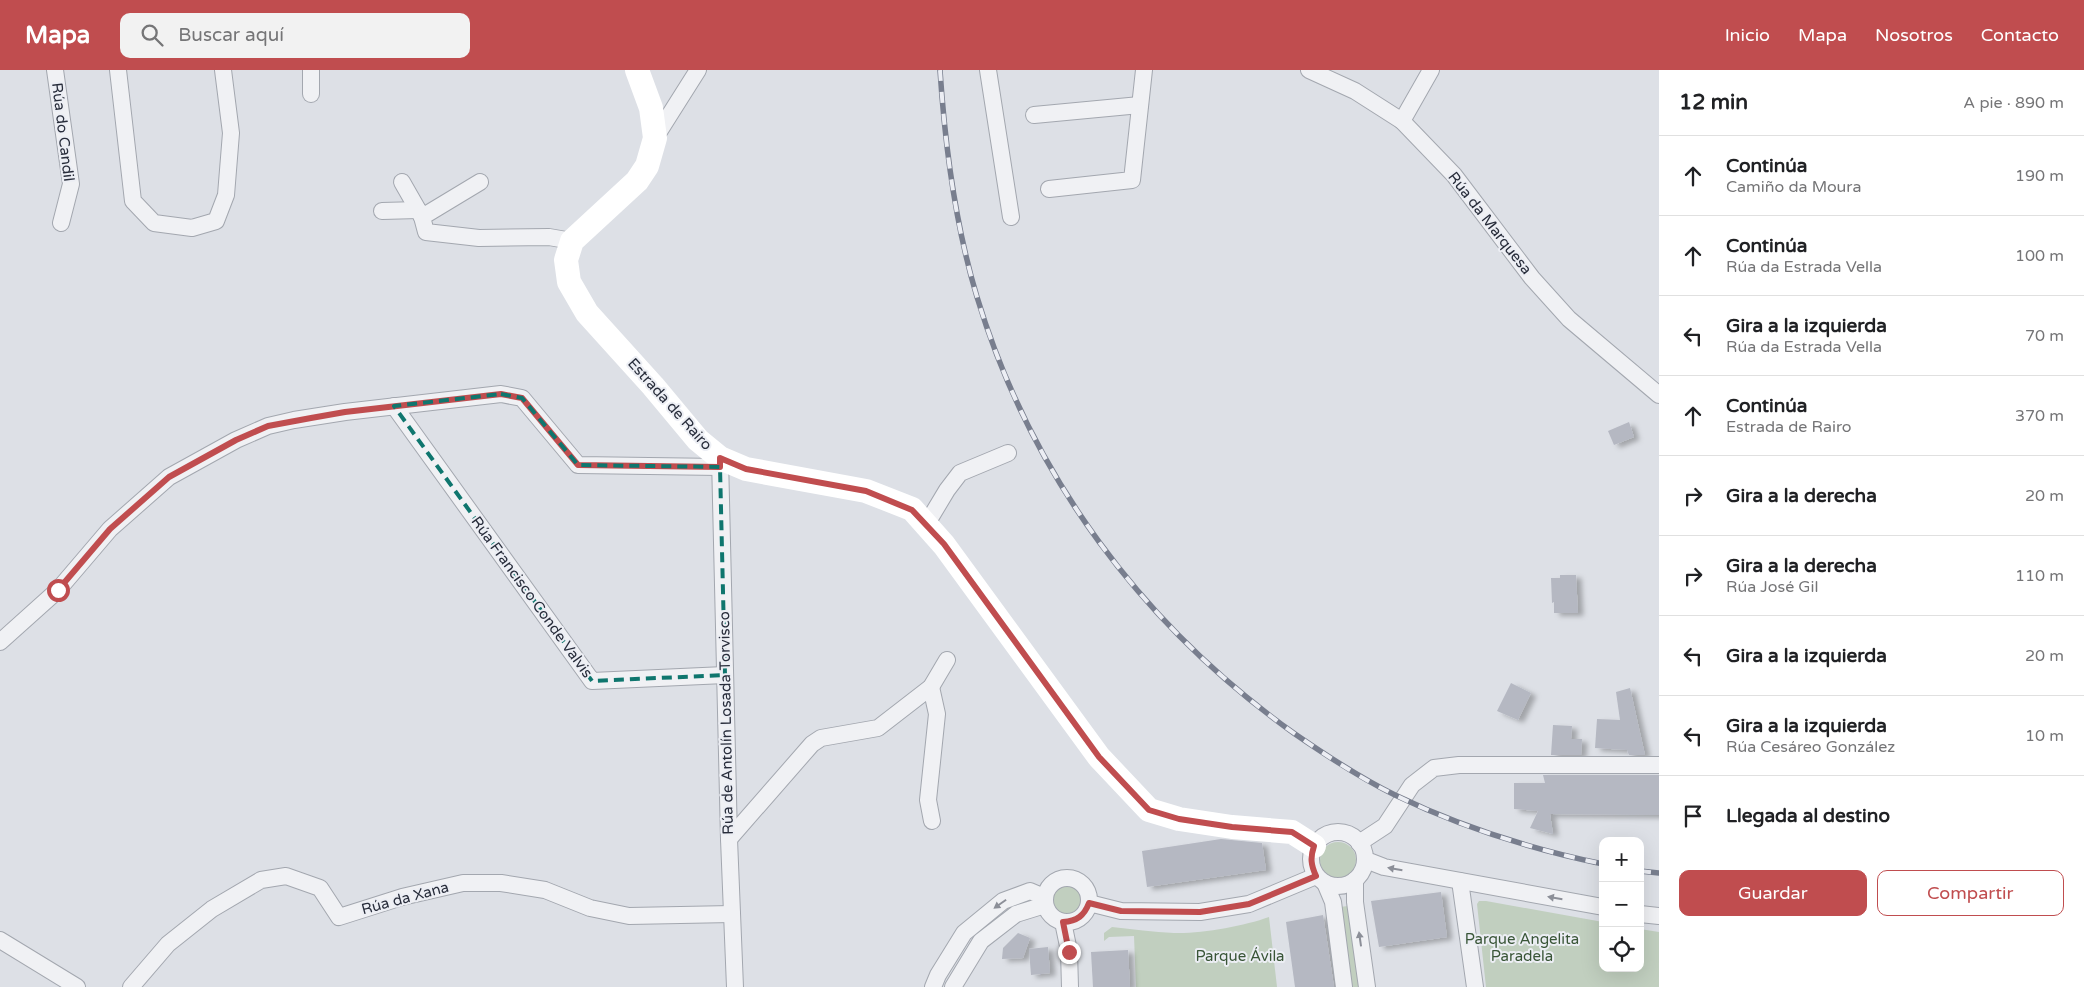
<!DOCTYPE html>
<html lang="es">
<head>
<meta charset="utf-8">
<style>
  body { margin:0; font-family:"Varela Round",sans-serif; background:#f2f2f2; color:#202124 }
  .controls { position:absolute; right:15px; bottom:15px; display:grid; overflow:hidden; border-radius:10px; box-shadow:0 5px 20px #0002 }
  .controls button { width:45px; height:45px; display:grid; place-items:center; padding:0; border:0; border-bottom:1px solid #e0e0e0; background:#fff; color:#202124; font:25px sans-serif }
  .stop { position:absolute; width:15px; height:15px; margin:-11px; border:4px solid #c04d4f; border-radius:50%; background:#fff }
  .stop.end { background:#c04d4f; border-color:#fff; box-shadow:0 1px 5px #0008 }
  .list { margin:0; padding:0; list-style:none }
  h2 { display:flex; justify-content:space-between; align-items:center; height:65px; margin:0; padding:0 20px; font-size:21px }
  h2 small { font-size:16px; font-weight:400; color:#757577 }
  .list li { display:grid; grid-template-columns:32px 1fr auto; gap:15px; align-items:center; box-sizing:border-box; height:80px; padding:0 20px; border-top:1px solid #e0e0e0 }
  .list b { display:block; font-size:19px; white-space:nowrap }
  .list p { margin:0; font-size:16px; white-space:nowrap; color:#757577 }
  .list em { font-size:16px; font-style:normal; color:#757577 }
  .actions { display:flex; gap:10px; padding:15px 20px }
  .actions a { flex:1; padding:11px 0; border:1px solid #c04d4f; border-radius:10px; text-align:center; font-size:18px; color:#c04d4f }
  .actions .main { background:#c04d4f; color:#fff }
  .icon { flex:none; width:28px; height:28px; fill:none; stroke:currentColor; stroke-width:2; stroke-linecap:round; stroke-linejoin:round }
  .map { position:relative; flex:none; width:1659px; height:917px; overflow:hidden }
  header { display:flex; align-items:center; gap:30px; box-sizing:border-box; height:70px; padding:0 25px; background:#c04d4f; color:#fff }
  header strong { font-size:24px }
  nav { display:flex; gap:28px; margin-inline-start:auto; font-size:18px }
  .search { width:350px; height:45px; background:#f2f2f2; display:flex; align-items:center; gap:12px; box-sizing:border-box; padding:0 18px; border-radius:10px; color:#757577; font-size:19px }
  main { display:flex }
  aside { flex:1; background:#fff }
  .map>svg:first-child { display:block }
</style>
</head>
<body>
<header>
<strong>Mapa</strong>
<div class="search"><svg class="icon" aria-label="search" viewBox="0 0 24 24"><circle cx="10" cy="10" r="6"/><path d="M15 15l6 6"/></svg>Buscar aquí</div>
<nav><a>Inicio</a><a>Mapa</a><a>Nosotros</a><a>Contacto</a></nav>
</header>
<main>
<div class="map">
<svg width="1659" height="917" viewBox="0 0 1659 917">
  <defs>
    <filter id="shadow"><feDropShadow dx="5.5" dy="3" stdDeviation="2.5" flood-color="#0004"/></filter>
  </defs>
  <rect width="100%" height="100%" fill="#dde0e6"/>
  <!-- green -->
  <g fill="#c1cfbf">
    <circle cx="1338" cy="790" r="18"/>
    <circle cx="1066" cy="829" r="15"/>
    <polygon points="1479,831 1486,831 1603,852 1603,898 1640,898 1640,859 1659,862 1659,917 1486,917 1477,834"/>
    <polygon points="1348,836 1359,917 1352,917 1340,837"/>
    <path d="M 1269,847 L 1277,917 L 1136,917 L 1134,866 L 1109,867 L 1104,871 L 1104,863 L 1112,857 C 1133,859 1153,862 1174,863 C 1201,864 1244,856 1269,847 Z"/>
  </g>
  <!-- building -->
  <g fill="#b5b8c2" filter="url(#shadow)">
    <polygon points="1629,352 1634,367 1614,375 1608,361"/>
    <polygon points="1560,505 1576,505 1578,543 1554,543 1554,532 1552,533 1551,508 1560,508"/>
    <polygon points="1511,613 1531,623 1518,650 1497,641"/>
    <polygon points="1630,618 1645,685 1629,685 1627,680 1595,678 1597,649 1620,650 1616,622"/>
    <polygon points="1553,655 1572,656 1571,669 1582,669 1581,685 1551,685"/>
    <polygon points="1543,705 1659,705 1659,745 1550,744 1553,764 1530,758 1538,741 1514,739 1514,713 1545,713"/>
    <polygon points="1221,769 1262,773 1266,800 1147,817 1142,781"/>
    <polygon points="1441,822 1447,867 1379,877 1371,831"/>
    <polygon points="1323,845 1334,917 1295,917 1286,852"/>
    <polygon points="1018,863 1030,868 1023,888 1002,889 1003,878"/>
    <polygon points="1048,877 1050,903 1031,905 1029,879"/>
    <polygon points="1128,880 1130,917 1093,917 1091,882"/>
  </g>
  <g fill="none" stroke-linecap="round" stroke-linejoin="round">
    <!-- street casing -->
    <g stroke="#a3a7af" stroke-width="18">
      <g id="street">
        <polyline points="55,0 71,114 61,153"/>
        <polyline points="118,0 133,131 154,153 192,158 216,151 226,125 231,63 223,0"/>
        <polyline points="988,0 1011,147"/>
        <polyline points="1309,0 1355,21 1402,51 1454,105 1532,208 1569,249 1659,325"/>
        <polyline points="311,24 311,0"/>
        <polyline points="1034,45 1140,35"/>
        <polyline points="1402,51 1431,0"/>
        <polyline points="655,68 698,0"/>
        <polyline points="402,112 422,147"/>
        <polyline points="480,112 422,147 426,162 479,168 549,167 572,171"/>
        <polyline points="1049,119 1132,110 1144,0"/>
        <polyline points="382,141 418,140"/>
        <polyline points="394,336 592,611 725,605"/>
        <polyline points="720,388 729,769 735,917"/>
        <polyline points="926,455 947,420 960,403 1008,383"/>
        <polyline points="0,572 58,520 110,459 169,407 236,370 268,356 294,350 345,342 501,324 522,328 578,395 720,397"/>
        <polyline points="931,617 937,644 928,730 932,751"/>
        <circle cx="1338" cy="789" r="27"/>
        <polyline points="729,769 812,674 821,668 878,658 931,617 947,590"/>
        <polyline points="1359,773 1385,756 1412,715 1434,698 1459,695 1659,695"/>
        <polyline points="1366,790 1384,797 1603,837"/>
        <circle cx="1067" cy="830" r="22"/>
        <polyline points="1355,810 1355,832 1367,917"/>
        <polyline points="1460,811 1475,917"/>
        <polyline points="1325,813 1333,832 1344,917"/>
        <polyline points="1089,833 1121,841 1200,842 1249,834 1316,806"/>
        <polyline points="1640,844 1659,846"/>
        <polyline points="1063,852 1069,881 1070,917"/>
        <polyline points="0,870 77,917"/>
        <polyline points="131,917 168,874 212,839 261,810 286,806 320,818 339,847 402,827 463,813 501,813 545,820 590,838 629,846 732,844"/>
        <polyline points="933,917 938,905 964,863 1003,831 1030,821 1044,827"/>
        <polyline points="953,917 981,871 1016,844 1045,835"/>
      </g>
    </g>
    <!-- street -->
    <use href="#street" stroke="#f0f1f4" stroke-width="16"/>
    <!-- secondary -->
    <polyline stroke="#fff" stroke-width="24" points="637,0 651,38 655,68 647,96 637,111 572,171 566,190 569,212 587,243 653,316 698,370 720,388 746,399 866,421 912,439 944,475 1099,687 1149,740 1179,749 1232,757 1292,762 1314,776"/>
    <!-- rail casing -->
    <g stroke="#787e8e" stroke-width="5.5">
      <g id="rail">
        <path d="M 940,0 C 945,76 955,154 977,227 C 1031,406 1143,556 1295,664 C 1327,686 1360,708 1395,725 C 1461,757 1531,779 1603,794"/>
        <polyline points="1640,801 1659,803"/>
      </g>
    </g>
    <!-- rail -->
    <use href="#rail" stroke="#eceef4" stroke-width="4" stroke-dasharray="11" stroke-linecap="butt"/>
  </g>
  <!-- one-way arrows -->
  <defs><path id="oneway-solid" d="M-6-.8H1V-3.2L6.5 0L1 3.2V.8H-6Z" transform="scale(1.25)"/></defs>
  <g fill="#8c8f98">
    <use href="#oneway-solid" transform="translate(1395 799) rotate(-170)"/>
    <use href="#oneway-solid" transform="translate(1555 828) rotate(-170)"/>
    <use href="#oneway-solid" transform="translate(1000 834) rotate(145)"/>
    <use href="#oneway-solid" transform="translate(1360 869) rotate(-98)"/>
  </g>
  <g fill="none" stroke-linecap="round" stroke-linejoin="round">
    <!-- route -->
    <path stroke="#c04d4f" stroke-width="6" d="M 58,520 L 110,459 L 169,407 L 236,370 L 268,356 L 311,348 L 345,342 L 501,324 L 522,328 L 578,395 L 720,397 L 720,388 L 746,399 L 866,421 L 912,440 L 944,474 L 1099,687 L 1149,740 L 1179,749 L 1232,757 L 1292,762 L 1314,776 C 1310,788 1311,795 1316,806 L 1249,834 L 1200,842 L 1121,841 L 1089,833 C 1084,846 1077,851 1063,852 L 1069,882"/>
  </g>
  <!-- marked area -->
  <path fill="none" stroke="#0f766e" stroke-width="4" stroke-dasharray="10 6" stroke-linejoin="round" d="M 501,324 L 522,328 L 578,395 L 720,397 L 725,605 L 592,611 L 394,336 Z"/>
  <g text-anchor="middle" dominant-baseline="central" stroke-width="4" stroke-linejoin="round" paint-order="stroke">
    <!-- street labels -->
    <g font-size="15" fill="#282d3b" stroke="#eceef4">
      <text transform="translate(63 62) rotate(83)">Rúa do Candil</text>
      <text transform="translate(1490 153) rotate(52)">Rúa da Marquesa</text>
      <text transform="translate(670 334) rotate(48)">Estrada de Rairo</text>
      <text transform="translate(532 527) rotate(54)">Rúa Francisco Conde Valvis</text>
      <text transform="translate(726 653) rotate(-91)">Rúa de Antolín Losada Torvisco</text>
      <text transform="translate(405 828) rotate(-15)">Rúa da Xana</text>
    </g>
    <!-- park labels -->
    <g font-size="15" fill="#395537" stroke="#eceef4">
      <text x="1522" y="869">Parque Angelita<tspan x="1522" dy="17">Paradela</tspan></text>
      <text x="1240" y="886">Parque Ávila</text>
    </g>
  </g>
</svg>
<div class="controls">
<button>+</button>
<button>−</button>
<button><svg class="icon" aria-label="locate" viewBox="0 0 24 24"><circle cx="12" cy="12" r="6"/><path d="M12 2v4M12 18v4M2 12h4M18 12h4"/></svg></button>
</div>
<div class="stop" style="left:58px;top:520px"></div>
<div class="stop end" style="left:1069px;top:882px"></div>
</div>
<aside>
<h2>12 min<small>A pie · 890 m</small></h2>
<ul class="list">
<li><svg class="icon" aria-label="ahead" viewBox="0 0 24 24"><path d="M12 20V5M6 11l6-6 6 6"/></svg><div><b>Continúa</b><p>Camiño da Moura</p></div><em>190 m</em></li>
<li><svg class="icon" aria-label="ahead" viewBox="0 0 24 24"><path d="M12 20V5M6 11l6-6 6 6"/></svg><div><b>Continúa</b><p>Rúa da Estrada Vella</p></div><em>100 m</em></li>
<li><svg class="icon" aria-label="left" viewBox="0 0 24 24"><path d="M17 20v-9H6M10 6l-5 5 5 5"/></svg><div><b>Gira a la izquierda</b><p>Rúa da Estrada Vella</p></div><em>70 m</em></li>
<li><svg class="icon" aria-label="ahead" viewBox="0 0 24 24"><path d="M12 20V5M6 11l6-6 6 6"/></svg><div><b>Continúa</b><p>Estrada de Rairo</p></div><em>370 m</em></li>
<li><svg class="icon" aria-label="right" viewBox="0 0 24 24"><path d="M7 20v-9h11M14 6l5 5-5 5"/></svg><div><b>Gira a la derecha</b></div><em>20 m</em></li>
<li><svg class="icon" aria-label="right" viewBox="0 0 24 24"><path d="M7 20v-9h11M14 6l5 5-5 5"/></svg><div><b>Gira a la derecha</b><p>Rúa José Gil</p></div><em>110 m</em></li>
<li><svg class="icon" aria-label="left" viewBox="0 0 24 24"><path d="M17 20v-9H6M10 6l-5 5 5 5"/></svg><div><b>Gira a la izquierda</b></div><em>20 m</em></li>
<li><svg class="icon" aria-label="left" viewBox="0 0 24 24"><path d="M17 20v-9H6M10 6l-5 5 5 5"/></svg><div><b>Gira a la izquierda</b><p>Rúa Cesáreo González</p></div><em>10 m</em></li>
<li><svg class="icon" aria-label="arrive" viewBox="0 0 24 24"><path d="M6 21V4h12l-3 4 3 4H6"/></svg><div><b>Llegada al destino</b></div></li>
</ul>
<div class="actions"><a class="main">Guardar</a><a>Compartir</a></div>
</aside>
</main>
</body>
</html>
